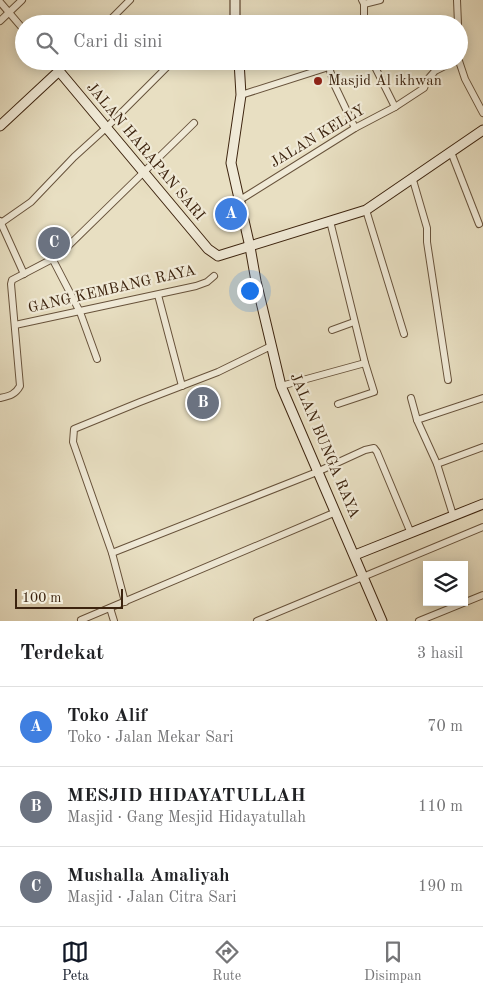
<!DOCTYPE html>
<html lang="id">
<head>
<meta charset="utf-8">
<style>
  body { margin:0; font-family:"Old Standard TT",serif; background:#f6f6f6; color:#202124 }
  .controls { position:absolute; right:15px; bottom:15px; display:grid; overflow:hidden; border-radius:0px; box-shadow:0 2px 12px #0003 }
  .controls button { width:45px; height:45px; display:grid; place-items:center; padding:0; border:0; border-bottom:1px solid #e0e0e0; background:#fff; color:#202124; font:25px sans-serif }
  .scale { position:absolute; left:15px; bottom:12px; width:108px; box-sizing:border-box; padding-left:5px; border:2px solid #3c230e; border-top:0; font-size:14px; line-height:18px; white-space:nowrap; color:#3c230e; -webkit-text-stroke:4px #f0ead7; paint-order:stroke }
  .you { position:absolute; left:249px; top:290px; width:18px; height:18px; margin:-12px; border:4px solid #fff; border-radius:50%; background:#1a73e8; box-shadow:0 0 0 8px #1a73e833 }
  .badge { display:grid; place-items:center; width:32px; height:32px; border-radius:50%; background:#111827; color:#fff; font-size:16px; font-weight:700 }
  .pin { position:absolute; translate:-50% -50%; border:2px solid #fff; box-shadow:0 1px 5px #0006 }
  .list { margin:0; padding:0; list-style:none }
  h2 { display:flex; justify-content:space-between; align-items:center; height:65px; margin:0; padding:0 20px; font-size:21px }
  h2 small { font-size:16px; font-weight:400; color:#757577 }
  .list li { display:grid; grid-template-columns:32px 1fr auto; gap:15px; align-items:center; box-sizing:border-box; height:80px; padding:0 20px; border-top:1px solid #e0e0e0 }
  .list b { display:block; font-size:19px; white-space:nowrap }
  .list p { margin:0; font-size:16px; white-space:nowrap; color:#757577 }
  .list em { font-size:16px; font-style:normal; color:#757577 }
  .icon { flex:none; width:28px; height:28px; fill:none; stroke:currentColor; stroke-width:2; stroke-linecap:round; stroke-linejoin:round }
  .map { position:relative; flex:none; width:483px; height:621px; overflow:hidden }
  .search { position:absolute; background:#fff; box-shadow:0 2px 12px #0003; left:15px; right:15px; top:15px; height:55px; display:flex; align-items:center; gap:12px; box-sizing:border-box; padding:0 18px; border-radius:28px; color:#757577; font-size:19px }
  .sheet { height:305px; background:#fff }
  nav { display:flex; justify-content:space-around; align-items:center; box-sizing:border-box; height:70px; border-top:1px solid #e0e0e0; background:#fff; font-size:14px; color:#757577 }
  nav a { display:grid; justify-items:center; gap:2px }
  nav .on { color:#111827 }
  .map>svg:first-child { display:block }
</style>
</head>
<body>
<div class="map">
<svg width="483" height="621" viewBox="0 0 483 621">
  <rect width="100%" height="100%" fill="#e8dfc2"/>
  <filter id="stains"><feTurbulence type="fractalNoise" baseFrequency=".004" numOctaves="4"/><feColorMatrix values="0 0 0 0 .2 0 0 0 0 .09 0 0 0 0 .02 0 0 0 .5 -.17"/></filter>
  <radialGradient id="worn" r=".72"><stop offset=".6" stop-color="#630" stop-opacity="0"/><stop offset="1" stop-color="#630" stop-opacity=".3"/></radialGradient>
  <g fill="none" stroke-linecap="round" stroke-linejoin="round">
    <!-- street casing -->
    <g stroke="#67523b" stroke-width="8">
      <g id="street">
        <polyline points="362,0 364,4 380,0"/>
        <polyline points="457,0 458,24"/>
        <polyline points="0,2 24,30"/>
        <polyline points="364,4 364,24"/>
        <polyline points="0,21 22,0"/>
        <polyline points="106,24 130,0"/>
        <polyline points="51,61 59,71 68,61"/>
        <polyline points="191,61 192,64"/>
        <polyline points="372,61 395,107"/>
        <polyline points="459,61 465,79 483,113"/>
        <polyline points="329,67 334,84 355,128"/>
        <polyline points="241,95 335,65 341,61"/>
        <polyline points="451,152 479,224"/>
        <polyline points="413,180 427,228 427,242 448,380"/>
        <polyline points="240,200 355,128 395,107 424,88 428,79 435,71 455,61"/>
        <polyline points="366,210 404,334"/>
        <polyline points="0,221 24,274"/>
        <polyline points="330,221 365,363 374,392 338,404"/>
        <polyline points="1,223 31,202 74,157 107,127 173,61"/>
        <polyline points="53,260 80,312 97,359"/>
        <polyline points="158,295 182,386"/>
        <polyline points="15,325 196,286 207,282 214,276"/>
        <polyline points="332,330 354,322"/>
        <polyline points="271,346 218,372 140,402 74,429 73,442 112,553 317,472 365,450 374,448 377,452 410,531"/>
        <polyline points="281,386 365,363"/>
        <path d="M 0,398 C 9,396 15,395 20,386 L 11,284 L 12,280 L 58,256 L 194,123"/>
        <polyline points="411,398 417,420 437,464 453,515"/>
        <polyline points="417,420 483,398"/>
        <polyline points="437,464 483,447"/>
        <polyline points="112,553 125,602"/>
        <polyline points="110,608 114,621"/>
        <polyline points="81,620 336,512"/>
        <polyline points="257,621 483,527"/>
        <polyline points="419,621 483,595"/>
      </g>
    </g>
    <!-- secondary casing -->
    <g stroke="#3c230e" stroke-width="11">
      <g id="secondary">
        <polyline points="235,0 235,24"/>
        <polyline points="239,61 241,95 231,163 250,247 256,281 281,386 382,621"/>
        <polyline points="0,126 59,71 208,249 218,256 366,210 483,130"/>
        <polyline points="355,555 483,504"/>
      </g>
    </g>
    <!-- street -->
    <use href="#street" stroke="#f0ead7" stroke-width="6"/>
    <!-- secondary -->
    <use href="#secondary" stroke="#f0ead7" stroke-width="9"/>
  </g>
  <!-- markers -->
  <circle fill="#8f2418" stroke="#f0ead7" stroke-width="2" cx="318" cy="81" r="5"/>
  <g text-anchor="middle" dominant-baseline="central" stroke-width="4.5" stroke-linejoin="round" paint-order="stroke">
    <!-- poi labels -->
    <g font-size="15" fill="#3c230e" stroke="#f0ead7" text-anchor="start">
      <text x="328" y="81">Masjid Al ikhwan</text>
    </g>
    <!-- street labels -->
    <g font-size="15" fill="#3c230e" stroke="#f0ead7">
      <text transform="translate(318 137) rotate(-31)">JALAN KELLY</text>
      <text transform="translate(145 152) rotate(50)">JALAN HARAPAN SARI</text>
      <text transform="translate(112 290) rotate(-13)">GANG KEMBANG RAYA</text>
      <text transform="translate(324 446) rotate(67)">JALAN BUNGA RAYA</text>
    </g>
  </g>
  <rect width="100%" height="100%" filter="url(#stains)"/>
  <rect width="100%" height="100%" fill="url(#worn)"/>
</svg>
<div class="controls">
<button><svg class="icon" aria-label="layers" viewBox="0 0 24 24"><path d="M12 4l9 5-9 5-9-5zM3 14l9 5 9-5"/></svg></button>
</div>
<div class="scale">100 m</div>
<div class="you"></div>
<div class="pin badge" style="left:231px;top:214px;background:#3f7fe0">A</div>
<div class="pin badge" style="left:203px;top:403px;background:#6b7280">B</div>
<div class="pin badge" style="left:54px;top:243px;background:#6b7280">C</div>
<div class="search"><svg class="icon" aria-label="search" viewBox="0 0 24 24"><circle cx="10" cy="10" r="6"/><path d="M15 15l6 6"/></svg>Cari di sini</div>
</div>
<section class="sheet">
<h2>Terdekat<small>3 hasil</small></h2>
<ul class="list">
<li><span class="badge" style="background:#3f7fe0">A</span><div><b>Toko Alif</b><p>Toko · Jalan Mekar Sari</p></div><em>70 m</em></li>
<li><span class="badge" style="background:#6b7280">B</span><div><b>MESJID HIDAYATULLAH</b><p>Masjid · Gang Mesjid Hidayatullah</p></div><em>110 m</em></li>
<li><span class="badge" style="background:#6b7280">C</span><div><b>Mushalla Amaliyah</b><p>Masjid · Jalan Citra Sari</p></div><em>190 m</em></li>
</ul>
</section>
<nav>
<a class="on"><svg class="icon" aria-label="map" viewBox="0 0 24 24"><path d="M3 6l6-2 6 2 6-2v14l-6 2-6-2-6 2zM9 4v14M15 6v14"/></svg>Peta</a>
<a><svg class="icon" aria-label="directions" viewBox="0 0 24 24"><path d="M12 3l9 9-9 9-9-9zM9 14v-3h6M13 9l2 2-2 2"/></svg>Rute</a>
<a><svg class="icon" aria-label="saved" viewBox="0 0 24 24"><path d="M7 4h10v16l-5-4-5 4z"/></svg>Disimpan</a>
</nav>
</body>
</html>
